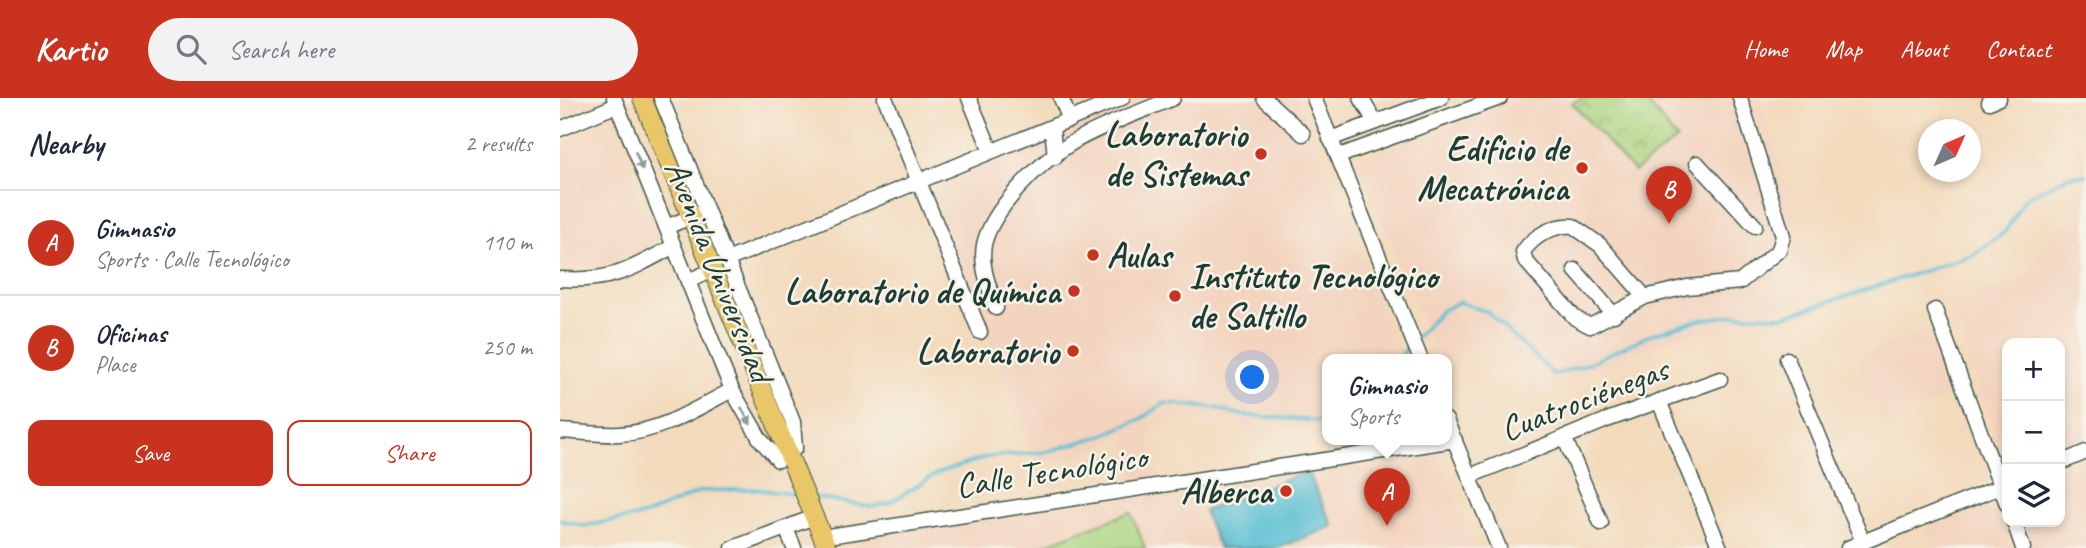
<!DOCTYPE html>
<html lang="en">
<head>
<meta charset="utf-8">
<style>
  body { margin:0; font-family:Caveat,sans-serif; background:#f2f2f3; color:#1f2937 }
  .controls { position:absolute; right:21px; bottom:21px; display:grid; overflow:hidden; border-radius:14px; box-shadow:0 4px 10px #0003 }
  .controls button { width:63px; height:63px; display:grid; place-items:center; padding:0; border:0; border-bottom:2px solid #e0e1e3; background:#fff; color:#1f2937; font:35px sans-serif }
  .compass { position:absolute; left:1358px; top:21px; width:63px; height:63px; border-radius:50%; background:#fff; box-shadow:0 4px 10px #0003; rotate:45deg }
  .you { position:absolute; left:693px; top:280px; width:24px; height:24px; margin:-18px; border:5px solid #fff; border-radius:50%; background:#1a73e8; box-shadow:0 0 0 10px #1a73e833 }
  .badge { display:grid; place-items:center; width:46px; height:46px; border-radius:50%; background:#c8321e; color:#fff; font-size:23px; font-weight:700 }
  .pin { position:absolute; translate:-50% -58px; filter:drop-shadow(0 2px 4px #0008) }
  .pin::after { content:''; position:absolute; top:37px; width:24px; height:21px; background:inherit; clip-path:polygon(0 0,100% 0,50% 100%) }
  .popup { position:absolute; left:762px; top:256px; width:130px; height:91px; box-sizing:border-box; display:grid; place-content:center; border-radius:14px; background:#fff; filter:drop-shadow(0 2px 5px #0005); font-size:23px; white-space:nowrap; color:#747a83 }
  .popup b { font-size:26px; color:#1f2937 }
  .popup::after { content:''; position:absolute; left:50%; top:100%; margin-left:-14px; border:14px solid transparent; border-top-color:#fff }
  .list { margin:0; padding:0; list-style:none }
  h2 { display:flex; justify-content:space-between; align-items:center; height:91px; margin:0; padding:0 28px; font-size:30px }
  h2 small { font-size:23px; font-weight:400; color:#747a83 }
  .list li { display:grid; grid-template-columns:46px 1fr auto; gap:21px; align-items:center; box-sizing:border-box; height:105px; padding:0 28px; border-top:2px solid #e0e1e3 }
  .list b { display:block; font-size:26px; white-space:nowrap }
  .list p { margin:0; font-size:23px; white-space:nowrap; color:#747a83 }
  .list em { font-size:23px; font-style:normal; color:#747a83 }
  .actions { display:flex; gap:14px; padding:21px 28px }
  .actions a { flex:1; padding:16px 0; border:2px solid #c8321e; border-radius:14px; text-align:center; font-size:24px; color:#c8321e }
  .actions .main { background:#c8321e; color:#fff }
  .icon { flex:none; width:38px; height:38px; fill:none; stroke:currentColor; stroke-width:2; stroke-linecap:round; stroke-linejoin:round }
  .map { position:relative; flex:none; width:1526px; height:450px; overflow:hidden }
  header { display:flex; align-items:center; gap:42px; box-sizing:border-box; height:98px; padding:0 35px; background:#c8321e; color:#fff }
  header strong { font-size:33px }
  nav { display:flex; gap:38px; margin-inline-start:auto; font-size:24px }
  .search { width:490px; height:63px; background:#f2f2f3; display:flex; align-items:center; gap:18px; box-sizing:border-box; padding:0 24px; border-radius:38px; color:#747a83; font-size:26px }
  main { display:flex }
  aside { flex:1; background:#fff }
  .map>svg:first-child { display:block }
</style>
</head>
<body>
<header>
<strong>Kartio</strong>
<div class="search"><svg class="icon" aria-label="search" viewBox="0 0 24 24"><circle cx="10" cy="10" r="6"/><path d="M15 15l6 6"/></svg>Search here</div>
<nav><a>Home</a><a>Map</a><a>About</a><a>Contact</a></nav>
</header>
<main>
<aside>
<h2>Nearby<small>2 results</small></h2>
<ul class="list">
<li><span class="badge">A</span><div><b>Gimnasio</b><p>Sports · Calle Tecnológico</p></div><em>110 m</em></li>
<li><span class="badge">B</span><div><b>Oficinas</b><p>Place</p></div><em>250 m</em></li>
</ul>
<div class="actions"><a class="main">Save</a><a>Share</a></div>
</aside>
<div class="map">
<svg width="1526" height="450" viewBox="0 0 1526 450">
  <defs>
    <pattern id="park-crowns" width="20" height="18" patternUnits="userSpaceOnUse" patternTransform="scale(1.75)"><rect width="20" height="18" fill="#aad47f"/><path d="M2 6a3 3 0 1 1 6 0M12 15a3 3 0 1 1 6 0" fill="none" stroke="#8aad69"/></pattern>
  </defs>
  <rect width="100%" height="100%" fill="#f7f3e8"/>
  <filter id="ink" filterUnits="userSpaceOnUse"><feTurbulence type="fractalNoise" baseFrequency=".0143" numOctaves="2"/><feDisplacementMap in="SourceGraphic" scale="14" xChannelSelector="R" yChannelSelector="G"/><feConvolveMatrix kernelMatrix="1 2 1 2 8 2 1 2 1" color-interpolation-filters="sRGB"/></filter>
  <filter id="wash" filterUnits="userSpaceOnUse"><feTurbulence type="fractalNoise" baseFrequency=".00686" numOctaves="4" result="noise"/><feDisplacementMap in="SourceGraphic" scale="28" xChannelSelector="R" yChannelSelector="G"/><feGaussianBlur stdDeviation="1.57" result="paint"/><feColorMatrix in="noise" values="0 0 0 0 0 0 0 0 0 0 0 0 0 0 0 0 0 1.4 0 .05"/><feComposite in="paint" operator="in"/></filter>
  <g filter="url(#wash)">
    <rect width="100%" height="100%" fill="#f3dabc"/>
    <!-- built -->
    <g fill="#f3d4bf">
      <polygon points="0,0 40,0 42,5 0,22"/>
      <polygon points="585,0 736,0 843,262 768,262 767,326 684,336 681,325 647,326 628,319 607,321 589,334 595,381 572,388 562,337 515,361 478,366 372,96 382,93 378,83"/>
      <polygon points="965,0 1199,0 1258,195 1154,233 1120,237 977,298 947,237 887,263 878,262 797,62"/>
      <polygon points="48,25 96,143 79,153 32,169 0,166 0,46"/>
      <polygon points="1526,123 1526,340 1500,351 1500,245 1447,245 1447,371 1392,204 1464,181 1481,151 1502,126"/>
      <polygon points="1369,230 1393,296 1323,325 1296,258"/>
      <polygon points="877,355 916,450 302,450 297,437"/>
      <polygon points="1526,365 1526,450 1474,450 1464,424 1500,424 1500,375"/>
      <polygon points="1433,399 1452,450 1374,450 1366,430"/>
    </g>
    <!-- green -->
    <polygon fill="#aad47f" stroke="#64885a" stroke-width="2" points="571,414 585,450 476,450"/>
    <!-- park -->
    <polygon fill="url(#park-crowns)" stroke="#64885a" stroke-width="2" points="1021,0 1084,0 1117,41 1074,74 1012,5"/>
    <!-- water -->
    <polygon fill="#56bdd3" stroke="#3a7d84" stroke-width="2" points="747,373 773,428 719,450 659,450 644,413"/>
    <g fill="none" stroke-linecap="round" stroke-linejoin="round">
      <!-- stream -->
      <g stroke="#56bdd3" stroke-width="3.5">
        <polyline points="857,239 881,213 899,204 928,214 994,277 1025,267 1092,236 1139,222 1175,217 1225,218 1413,157 1445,134 1465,100 1509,78 1526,77"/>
        <polyline points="838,262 849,247"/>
        <polyline points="254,399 311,409 329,405 378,375 427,359 485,354 538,339 581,321 605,305 655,310 681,317 758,323 768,320"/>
        <polyline points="0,422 23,428 86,417 141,393 194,391 239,397"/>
      </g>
    </g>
  </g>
  <g filter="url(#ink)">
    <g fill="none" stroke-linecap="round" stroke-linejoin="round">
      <!-- minor casing -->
      <g stroke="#3f5548" stroke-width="17">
        <g id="minor">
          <polyline points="54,0 172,292 200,341 218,362 235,350 233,324 101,0"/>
          <polyline points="325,0 420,234"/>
          <polyline points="409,0 431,53"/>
          <polyline points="501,0 510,22"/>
          <polyline points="704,0 743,36"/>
          <polyline points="754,0 861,262"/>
          <polyline points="801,0 815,24"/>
          <polyline points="1429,4 1439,0"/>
          <polyline points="492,29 495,59"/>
          <polyline points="0,31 57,7"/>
          <polyline points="770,41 881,0"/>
          <polyline points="779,58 940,0"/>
          <polyline points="1137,65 1195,128"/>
          <polyline points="106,129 141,115"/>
          <polyline points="167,162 562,0"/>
          <polyline points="1015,172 1054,217"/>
          <path d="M 0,181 C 51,184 70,172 114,148"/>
          <polyline points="128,183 144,176"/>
          <path d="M 1085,199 L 1040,147 L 1013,128 C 995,126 973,138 963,154 L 965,162 L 1015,220 L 1030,228 L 1085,199 L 1127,189 L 1180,184 L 1219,152 L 1223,138 L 1180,0"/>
          <path d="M 436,210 C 430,190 420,169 424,147 C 431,112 479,65 510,46 C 541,27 579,15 613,0"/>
          <polyline points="1375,212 1447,406"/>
          <polyline points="1227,261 1303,444"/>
          <polyline points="1099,303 1160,450"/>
          <polyline points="886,322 939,450"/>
          <path d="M 0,333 C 20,334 41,337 60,336 C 101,334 137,310 172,292"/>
          <polyline points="1004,339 1041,425"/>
          <polyline points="1500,365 1526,354"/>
          <polyline points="910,378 1047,322 1160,281"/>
          <polyline points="1454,424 1463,450"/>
          <polyline points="226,430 234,450"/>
          <polyline points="262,439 895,342"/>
          <polyline points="173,450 254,419"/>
          <polyline points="1288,450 1447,386"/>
        </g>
      </g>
      <!-- major casing -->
      <g stroke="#3f5548" stroke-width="20">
        <polyline id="major" points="82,0 267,450"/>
      </g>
      <!-- minor -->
      <use href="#minor" stroke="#fff" stroke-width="14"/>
      <!-- major -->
      <use href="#major" stroke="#e9c769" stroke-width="18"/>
    </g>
    <!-- one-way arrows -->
    <defs><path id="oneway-solid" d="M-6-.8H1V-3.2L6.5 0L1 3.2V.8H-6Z" transform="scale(1.75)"/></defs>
    <g fill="#8f9e9a">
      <use href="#oneway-solid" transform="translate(79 63) rotate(68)"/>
      <use href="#oneway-solid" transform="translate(186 318) rotate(61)"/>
    </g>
  </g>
  <!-- markers -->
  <g fill="#c8321e" stroke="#f7f3e8" stroke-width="2.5">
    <circle cx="701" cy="56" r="7"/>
    <circle cx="1022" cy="70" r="7"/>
    <circle cx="533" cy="157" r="7"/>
    <circle cx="514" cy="193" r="7"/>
    <circle cx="615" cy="198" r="7"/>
    <circle cx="513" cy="253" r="7"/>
    <circle cx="726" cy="393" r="7"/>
  </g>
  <g text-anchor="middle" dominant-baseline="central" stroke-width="5" stroke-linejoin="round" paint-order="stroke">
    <!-- poi labels -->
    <g font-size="35" font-weight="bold" fill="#1f3d34" stroke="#f7f3e8" text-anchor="end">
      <text x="687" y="36">Laboratorio<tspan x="687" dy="40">de Sistemas</tspan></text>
      <text x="1008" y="50">Edificio de<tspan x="1008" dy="40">Mecatrónica</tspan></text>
      <text x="547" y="157" text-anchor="start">Aulas</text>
      <text x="629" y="178" text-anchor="start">Instituto Tecnológico<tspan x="629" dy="40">de Saltillo</tspan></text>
      <text x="500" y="193">Laboratorio de Química</text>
      <text x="499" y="253">Laboratorio</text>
      <text x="712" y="393">Alberca</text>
    </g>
    <!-- street labels -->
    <g font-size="35" fill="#1f3d34" stroke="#f7f3e8">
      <text transform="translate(159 173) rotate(68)">Avenida Universidad</text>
      <text transform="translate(1024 301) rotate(-21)">Cuatrociénegas</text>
      <text transform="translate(491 373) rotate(-9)">Calle Tecnológico</text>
    </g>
  </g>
</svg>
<div class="controls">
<button>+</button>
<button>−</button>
<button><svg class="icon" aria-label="layers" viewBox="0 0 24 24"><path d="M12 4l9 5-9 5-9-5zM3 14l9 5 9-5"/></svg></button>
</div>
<svg class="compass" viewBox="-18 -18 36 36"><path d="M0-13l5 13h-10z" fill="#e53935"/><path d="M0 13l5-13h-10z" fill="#747a83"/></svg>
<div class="you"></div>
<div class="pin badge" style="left:827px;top:428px">A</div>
<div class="popup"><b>Gimnasio</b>Sports</div>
<div class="pin badge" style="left:1109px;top:126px">B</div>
</div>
</main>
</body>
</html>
